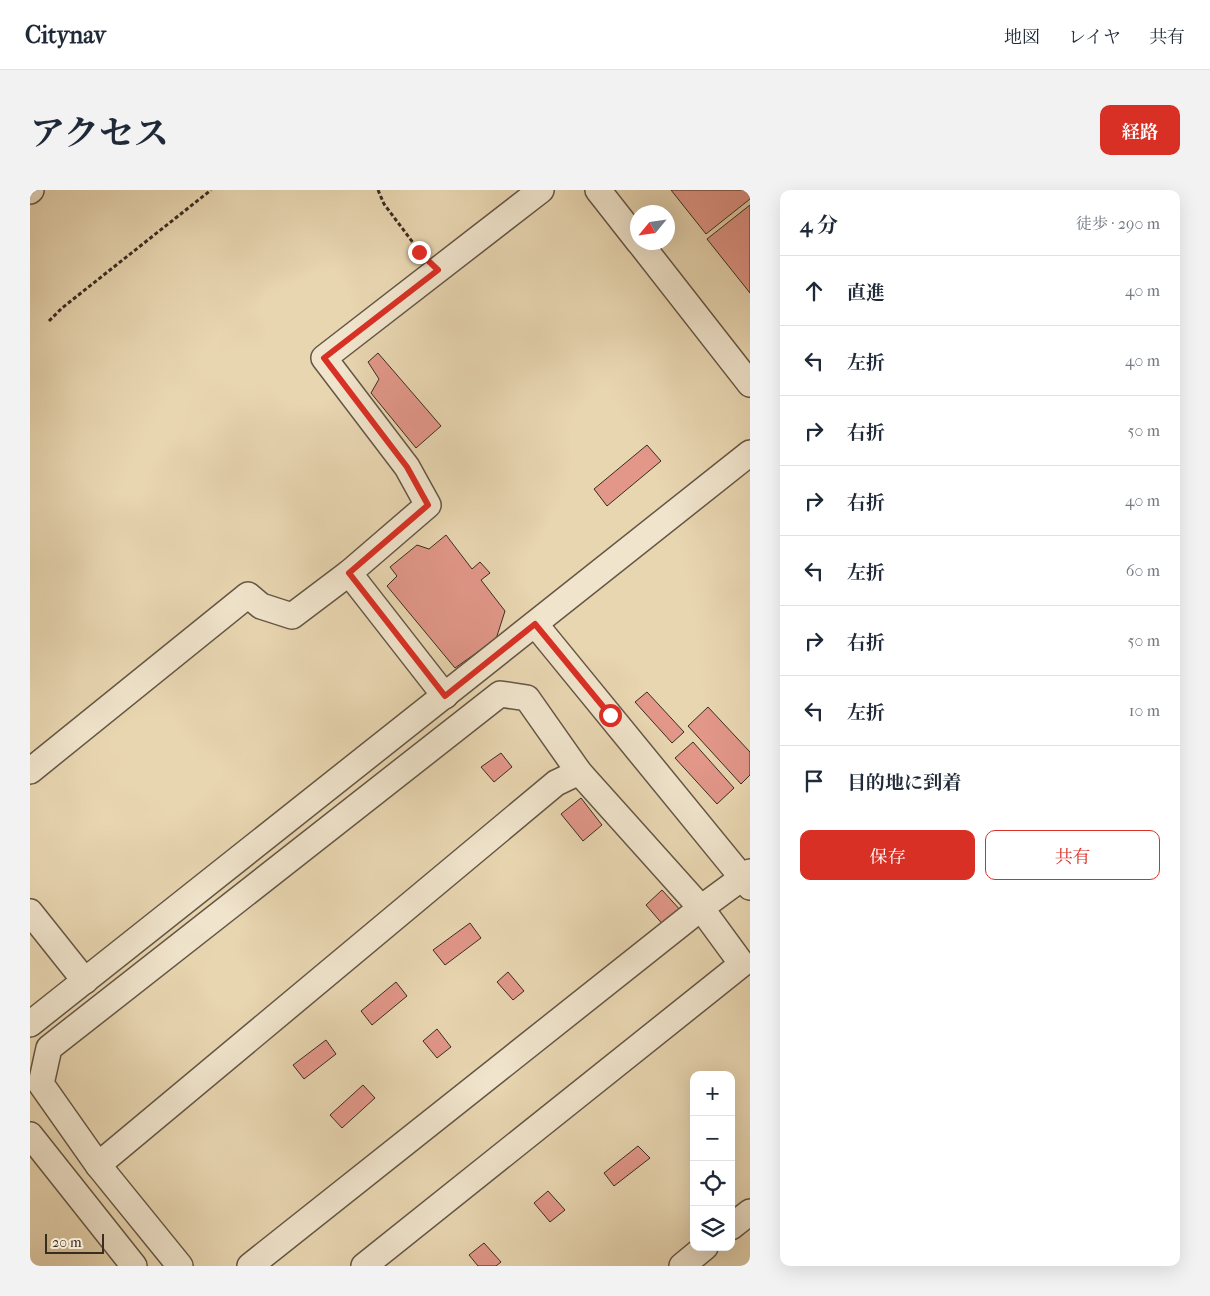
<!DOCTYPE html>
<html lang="ja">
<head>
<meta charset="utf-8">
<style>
  body { margin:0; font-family:"IM FELL French Canon","Noto Serif JP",serif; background:#f2f2f3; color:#1f2937 }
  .controls { position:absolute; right:15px; bottom:15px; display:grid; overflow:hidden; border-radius:10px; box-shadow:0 5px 20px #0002 }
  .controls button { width:45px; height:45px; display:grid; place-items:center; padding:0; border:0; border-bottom:1px solid #e0e1e3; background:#fff; color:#1f2937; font:25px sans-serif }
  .compass { position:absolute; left:600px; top:15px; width:45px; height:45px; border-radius:50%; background:#fff; box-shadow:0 5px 20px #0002; rotate:241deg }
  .scale { position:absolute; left:15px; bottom:12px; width:59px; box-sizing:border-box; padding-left:5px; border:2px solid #392c21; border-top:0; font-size:14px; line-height:18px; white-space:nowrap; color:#392c21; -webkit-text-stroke:4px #f0e4cc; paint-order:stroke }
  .stop { position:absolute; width:15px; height:15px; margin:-11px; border:4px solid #d93025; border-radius:50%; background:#fff }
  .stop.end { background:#d93025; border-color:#fff; box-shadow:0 1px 5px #0008 }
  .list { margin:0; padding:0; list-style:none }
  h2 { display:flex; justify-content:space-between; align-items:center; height:65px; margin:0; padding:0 20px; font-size:21px }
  h2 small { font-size:16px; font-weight:400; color:#747a83 }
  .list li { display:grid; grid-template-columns:32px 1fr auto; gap:15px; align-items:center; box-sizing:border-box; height:70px; padding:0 20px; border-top:1px solid #e0e1e3 }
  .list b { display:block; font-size:19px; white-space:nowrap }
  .list em { font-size:16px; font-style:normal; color:#747a83 }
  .actions { display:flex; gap:10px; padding:15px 20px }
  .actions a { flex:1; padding:11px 0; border:1px solid #d93025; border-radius:10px; text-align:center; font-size:18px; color:#d93025 }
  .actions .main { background:#d93025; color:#fff }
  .icon { flex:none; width:28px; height:28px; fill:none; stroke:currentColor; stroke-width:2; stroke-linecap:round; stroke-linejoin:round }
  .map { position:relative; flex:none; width:720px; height:1076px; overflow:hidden; border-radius:10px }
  header { display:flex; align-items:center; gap:30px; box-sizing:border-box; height:70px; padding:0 25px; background:#fff; border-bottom:1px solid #e0e1e3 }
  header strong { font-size:24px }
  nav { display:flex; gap:28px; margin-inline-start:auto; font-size:18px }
  .intro { display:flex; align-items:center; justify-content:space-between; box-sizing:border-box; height:120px; padding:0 30px }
  h1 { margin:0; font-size:35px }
  .button { padding:12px 22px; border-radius:10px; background:#d93025; color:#fff; font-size:18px; font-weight:700 }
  main { display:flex; gap:30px; padding:0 30px }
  aside { flex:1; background:#fff; border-radius:10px; box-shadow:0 5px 20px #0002 }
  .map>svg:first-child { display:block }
</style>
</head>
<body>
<header>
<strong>Citynav</strong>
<nav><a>地図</a><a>レイヤ</a><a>共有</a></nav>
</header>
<div class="intro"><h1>アクセス</h1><a class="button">経路</a></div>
<main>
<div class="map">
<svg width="720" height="1076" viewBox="0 0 720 1076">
  <rect width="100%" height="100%" fill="#e8d6b1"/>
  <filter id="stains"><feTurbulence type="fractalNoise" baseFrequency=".004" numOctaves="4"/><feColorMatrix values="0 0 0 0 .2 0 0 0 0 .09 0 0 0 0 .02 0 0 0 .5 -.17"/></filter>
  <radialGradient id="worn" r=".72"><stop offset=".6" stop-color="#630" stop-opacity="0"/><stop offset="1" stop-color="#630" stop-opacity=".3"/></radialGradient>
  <!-- building -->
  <g fill="#e29789" stroke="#392c21">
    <polygon points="641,0 720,0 720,9 676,44"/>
    <polygon points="720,15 720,103 677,49"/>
    <polygon points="348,163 411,236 386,258 341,203 349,189 338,172"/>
    <polygon points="617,255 631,271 577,316 564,299"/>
    <polygon points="416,345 442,379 450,372 460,383 451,390 475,421 466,449 425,478 357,396 367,386 360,377 387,355 399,359"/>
    <polygon points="617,502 654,542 642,553 605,512"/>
    <polygon points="678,517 720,562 720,585 711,594 658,536"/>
    <polygon points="663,552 704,598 687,614 645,568"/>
    <polygon points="471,563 482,577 464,592 451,577"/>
    <polygon points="551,608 572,635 553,651 531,624"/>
    <polygon points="632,700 652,722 635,737 616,715"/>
    <polygon points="440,733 451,748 415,775 403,760"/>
    <polygon points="478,782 494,801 483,810 467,792"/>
    <polygon points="366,792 377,806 342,835 331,821"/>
    <polygon points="407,839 421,857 407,868 393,851"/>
    <polygon points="296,850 306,864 274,889 263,875"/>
    <polygon points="333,895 345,908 312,938 300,925"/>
    <polygon points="608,956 620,968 584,996 574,983"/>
    <polygon points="518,1001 535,1020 520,1032 504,1013"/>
    <polygon points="454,1053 471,1072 466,1076 448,1076 439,1065"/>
  </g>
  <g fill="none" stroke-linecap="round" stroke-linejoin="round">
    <!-- minor casing -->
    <g stroke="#655645" stroke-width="28">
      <g id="minor">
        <polyline points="568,0 608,51"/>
        <polyline points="0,1 1,0"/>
        <polyline points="609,52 720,194"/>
        <polyline points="505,434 720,697"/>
        <polygon points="470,504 497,508 549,582 526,593 68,975 11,894 19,858"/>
        <polyline points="415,506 319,383 398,315 377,277 294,168 511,0"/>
        <polyline points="0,581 218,405 231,416 262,426 319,383"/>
        <polyline points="0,722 55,791"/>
        <polyline points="0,834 720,263"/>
        <polyline points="0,945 104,1076"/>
        <polyline points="68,975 150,1076"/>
        <polyline points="701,1037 720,1022"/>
        <polyline points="220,1076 671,718 549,582"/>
        <polyline points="334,1076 712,774 671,718 720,682"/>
        <polyline points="652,1076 675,1057"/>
      </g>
    </g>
    <!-- path -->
    <g stroke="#392c21" stroke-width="3" stroke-dasharray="4 2.5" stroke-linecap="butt">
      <polyline points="348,0 354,14 393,66"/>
      <polyline points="19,131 32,118 181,0"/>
    </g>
    <!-- minor -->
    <use href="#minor" stroke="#f0e4cc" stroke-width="25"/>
  </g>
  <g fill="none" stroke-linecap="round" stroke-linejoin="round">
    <!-- route -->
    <polyline stroke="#d93025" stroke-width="6" points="389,62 408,80 294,168 377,277 398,315 319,383 415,506 505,434 580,525"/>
  </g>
  <rect width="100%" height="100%" filter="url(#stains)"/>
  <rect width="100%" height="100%" fill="url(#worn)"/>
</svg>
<div class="controls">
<button>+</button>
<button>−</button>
<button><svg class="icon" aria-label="locate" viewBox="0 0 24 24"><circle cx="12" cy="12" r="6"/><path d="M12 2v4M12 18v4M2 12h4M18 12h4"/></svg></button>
<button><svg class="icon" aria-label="layers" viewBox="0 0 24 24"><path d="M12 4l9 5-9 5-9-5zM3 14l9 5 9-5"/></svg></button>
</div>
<svg class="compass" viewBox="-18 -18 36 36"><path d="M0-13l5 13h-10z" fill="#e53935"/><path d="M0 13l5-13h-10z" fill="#747a83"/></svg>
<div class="scale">20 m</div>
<div class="stop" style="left:580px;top:525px"></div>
<div class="stop end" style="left:389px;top:62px"></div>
</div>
<aside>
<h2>4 分<small>徒歩 · 290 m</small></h2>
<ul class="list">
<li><svg class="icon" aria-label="ahead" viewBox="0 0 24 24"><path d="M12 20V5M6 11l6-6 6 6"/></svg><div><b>直進</b></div><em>40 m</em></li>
<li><svg class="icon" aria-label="left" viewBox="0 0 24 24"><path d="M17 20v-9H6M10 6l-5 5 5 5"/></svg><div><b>左折</b></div><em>40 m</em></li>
<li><svg class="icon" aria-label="right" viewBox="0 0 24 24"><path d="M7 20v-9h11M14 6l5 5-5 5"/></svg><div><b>右折</b></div><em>50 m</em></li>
<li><svg class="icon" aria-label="right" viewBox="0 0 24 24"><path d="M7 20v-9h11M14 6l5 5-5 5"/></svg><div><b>右折</b></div><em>40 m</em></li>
<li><svg class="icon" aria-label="left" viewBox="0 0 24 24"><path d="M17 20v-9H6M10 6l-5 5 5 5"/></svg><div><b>左折</b></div><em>60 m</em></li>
<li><svg class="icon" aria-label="right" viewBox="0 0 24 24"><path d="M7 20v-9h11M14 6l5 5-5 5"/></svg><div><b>右折</b></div><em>50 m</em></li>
<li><svg class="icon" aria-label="left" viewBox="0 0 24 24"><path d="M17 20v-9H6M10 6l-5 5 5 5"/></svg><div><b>左折</b></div><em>10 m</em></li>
<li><svg class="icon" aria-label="arrive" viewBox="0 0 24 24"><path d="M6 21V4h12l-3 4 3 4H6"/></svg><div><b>目的地に到着</b></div></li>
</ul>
<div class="actions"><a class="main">保存</a><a>共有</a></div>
</aside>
</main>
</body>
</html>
